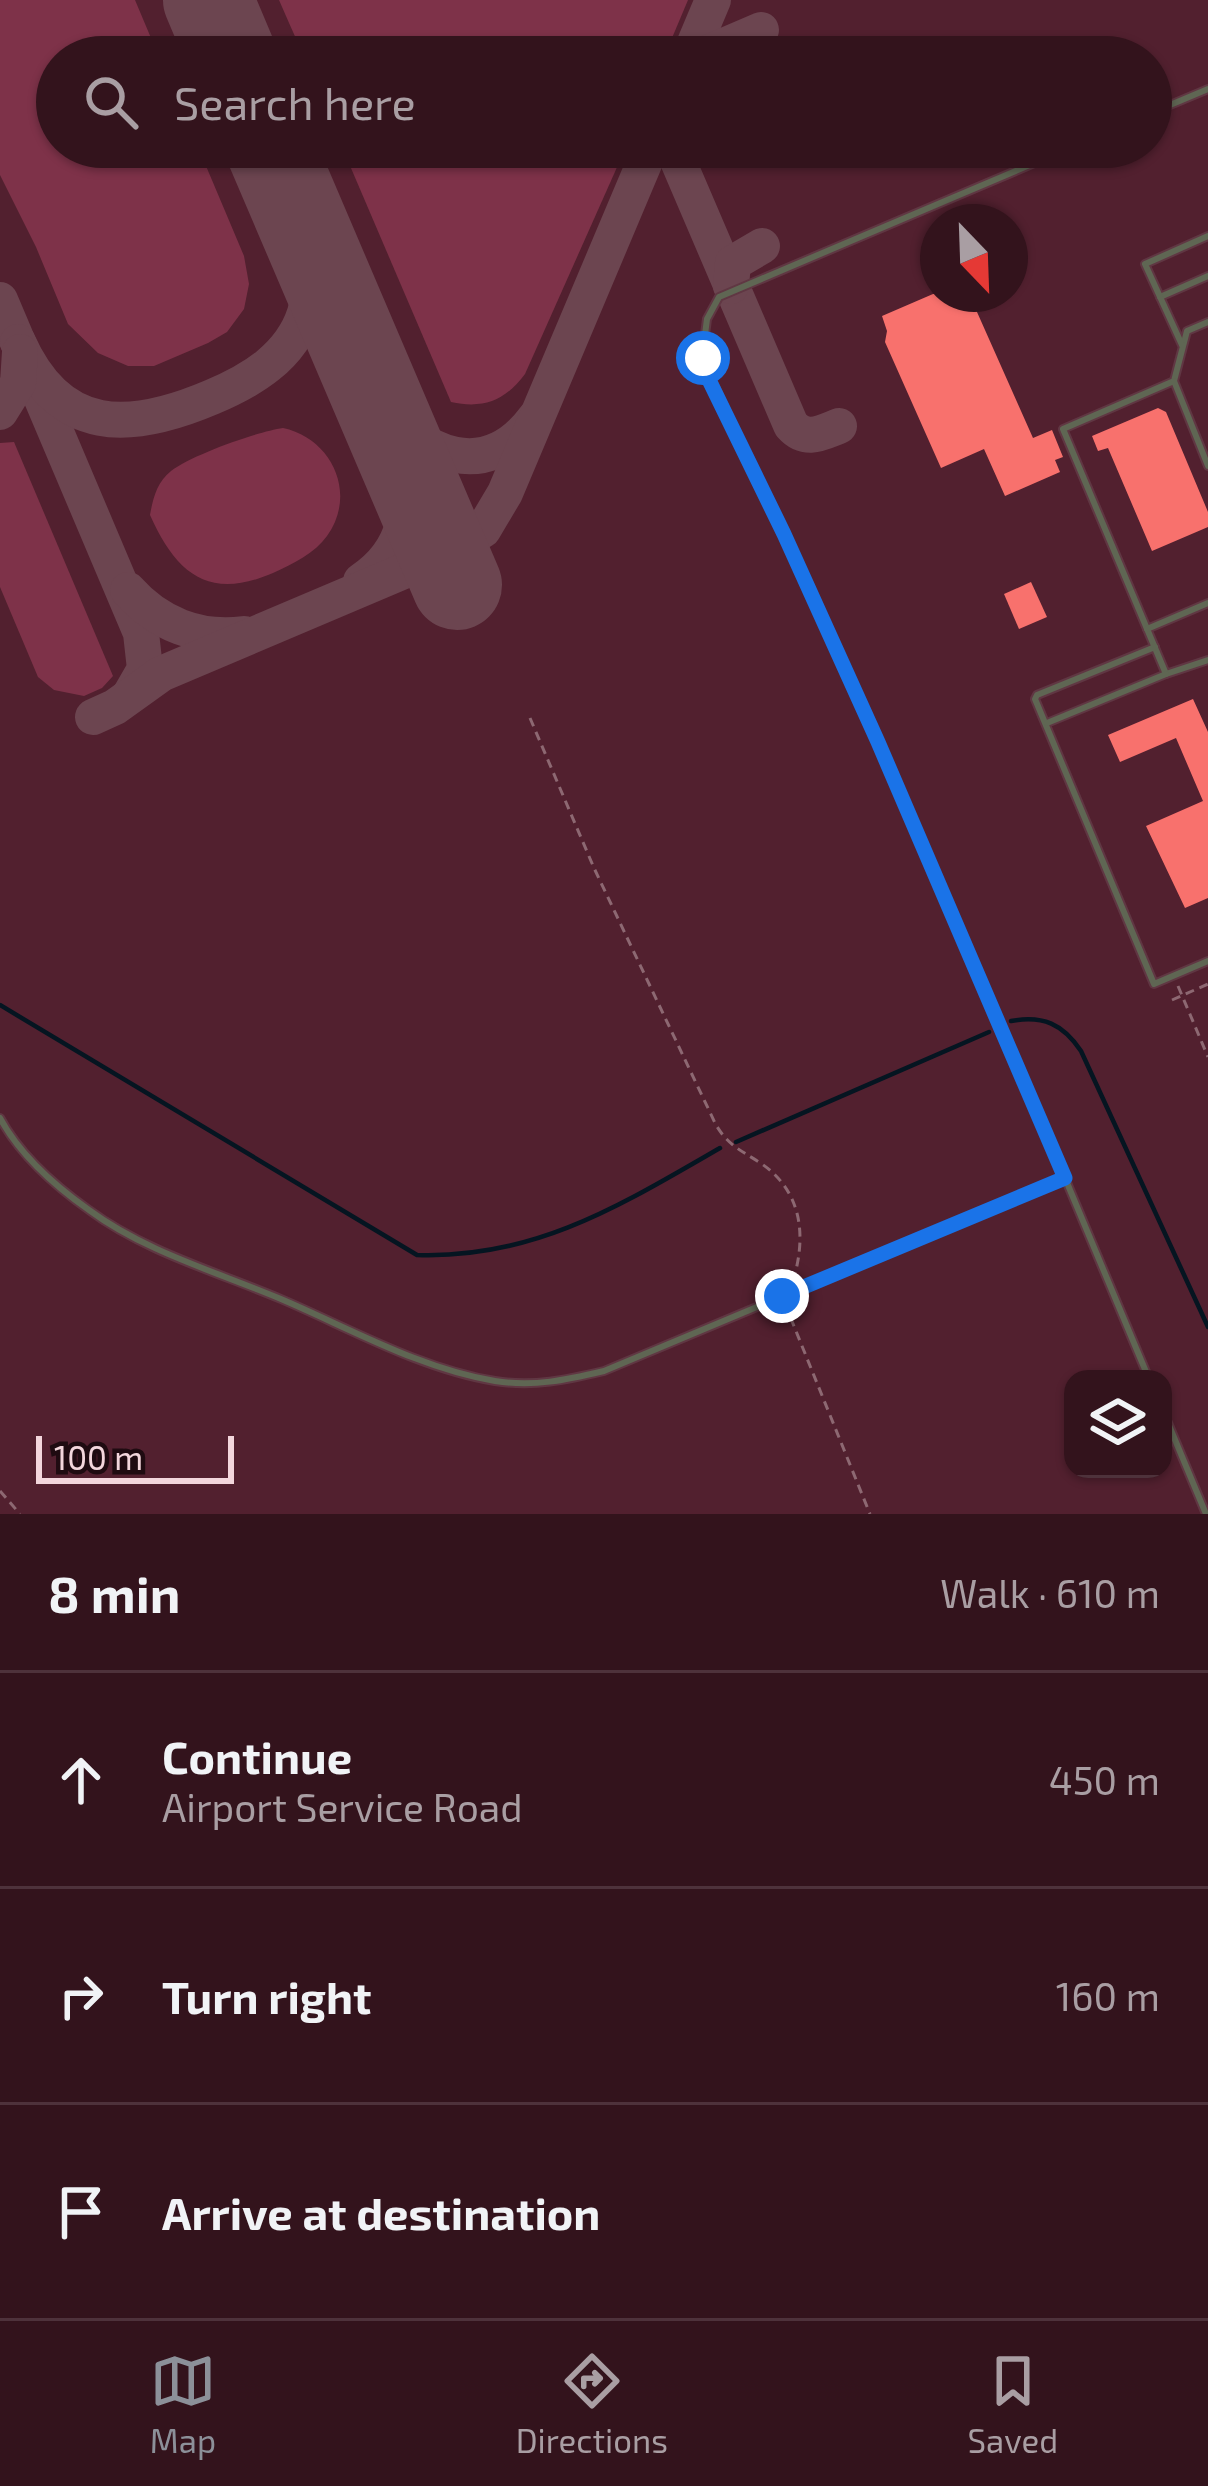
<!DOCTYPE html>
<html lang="en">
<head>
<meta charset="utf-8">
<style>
  body { margin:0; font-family:"Exo 2",sans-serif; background:#3e2029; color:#f1f3f6 }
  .controls { position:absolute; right:36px; bottom:36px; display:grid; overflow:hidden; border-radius:24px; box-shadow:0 3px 9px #0004 }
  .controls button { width:108px; height:108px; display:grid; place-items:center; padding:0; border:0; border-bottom:3px solid #4e323b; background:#33131c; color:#f1f3f6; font:60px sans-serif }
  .compass { position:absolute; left:920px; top:204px; width:108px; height:108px; border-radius:50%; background:#33131c; box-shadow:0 3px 9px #0004; rotate:157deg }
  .scale { position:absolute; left:36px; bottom:30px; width:198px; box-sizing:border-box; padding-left:12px; border:6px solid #f3d6dc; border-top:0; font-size:33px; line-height:42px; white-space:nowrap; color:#f3d6dc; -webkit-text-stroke:9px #1f0b11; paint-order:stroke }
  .stop { position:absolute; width:36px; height:36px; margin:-27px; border:9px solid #1a73e8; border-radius:50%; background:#fff }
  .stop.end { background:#1a73e8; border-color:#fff; box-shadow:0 3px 12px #0008 }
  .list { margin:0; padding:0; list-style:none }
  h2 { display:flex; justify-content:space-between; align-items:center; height:156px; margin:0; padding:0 48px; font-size:51px }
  h2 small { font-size:39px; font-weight:400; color:#a99ea3 }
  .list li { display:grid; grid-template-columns:78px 1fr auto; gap:36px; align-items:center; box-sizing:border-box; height:216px; padding:0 48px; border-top:3px solid #4e323b }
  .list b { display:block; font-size:45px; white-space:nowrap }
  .list p { margin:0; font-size:39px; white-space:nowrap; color:#a99ea3 }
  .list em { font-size:39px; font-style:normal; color:#a99ea3 }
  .icon { flex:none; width:66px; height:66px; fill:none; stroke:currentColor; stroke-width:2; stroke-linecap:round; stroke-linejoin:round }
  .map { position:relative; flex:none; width:1208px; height:1514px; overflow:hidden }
  .search { position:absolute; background:#33131c; box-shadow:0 3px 9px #0004; left:36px; right:36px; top:36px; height:132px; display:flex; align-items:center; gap:30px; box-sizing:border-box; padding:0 42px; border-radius:66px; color:#a99ea3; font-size:45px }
  .sheet { height:804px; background:#33131c }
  nav { display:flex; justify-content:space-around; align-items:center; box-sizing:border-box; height:168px; border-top:3px solid #4e323b; background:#33131c; font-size:33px; color:#a99ea3 }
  nav a { display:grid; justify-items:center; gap:6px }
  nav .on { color:#8c9099 }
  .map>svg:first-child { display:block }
</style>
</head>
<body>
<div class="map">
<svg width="1208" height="1514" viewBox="0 0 1208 1514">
  <rect width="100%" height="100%" fill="#441926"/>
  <!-- built -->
  <path fill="#52202f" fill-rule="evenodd" d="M 0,0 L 1208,0 L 1208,1514 L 0,1514 ZM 57,57 L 1151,57 L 1151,147 L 57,147 ZM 938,222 L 1010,222 L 1010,294 L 938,294 ZM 1073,1379 L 1163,1379 L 1163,1469 L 1073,1469 Z"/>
  <!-- green -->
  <g fill="#7e3249">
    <polygon points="0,0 135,0 159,57 57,57 57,147 198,147 244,256 249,284 244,309 227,332 208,343 154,366 128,366 98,353 68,324 36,247 0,175"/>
    <polygon points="279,0 688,0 664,57 304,57"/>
    <path d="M 342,147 L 626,147 L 525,374 C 505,401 483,409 451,402 Z"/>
    <path d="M 283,428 C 331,438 358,493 327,536 C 315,553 293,564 273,573 C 208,601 176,573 150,515 C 153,498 157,482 171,471 C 192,455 256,432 283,428 Z"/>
    <polygon points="14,442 113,676 102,688 84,696 54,690 38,677 0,587 0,443"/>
  </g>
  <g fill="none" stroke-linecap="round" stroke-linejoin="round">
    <!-- stream -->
    <g stroke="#051521" stroke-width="4.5">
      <path d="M 0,1005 L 417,1255 C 535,1259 621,1205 720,1148"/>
      <path d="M 1011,1021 C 1043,1015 1063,1024 1081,1051 L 1208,1327"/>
      <polyline points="736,1142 989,1032"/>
    </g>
    <!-- taxiway -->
    <g stroke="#6c4550" stroke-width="36">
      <polyline points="689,57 713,0"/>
      <polyline points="698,57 761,30"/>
      <path d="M 672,147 L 791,425 C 806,442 821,433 839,426"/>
      <polyline points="731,286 733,263 762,246"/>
      <polyline points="0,300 141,633 145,669 130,695"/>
      <path d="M 18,342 C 60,436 130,432 212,397 C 252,380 291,357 305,313 C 318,268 301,229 287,187"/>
      <path d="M 379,402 C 422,455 486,484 535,418"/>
      <polyline points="0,412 18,383 20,352"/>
      <path d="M 361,581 C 408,550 413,504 400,453"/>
      <path d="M 128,590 C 158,624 199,640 244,634"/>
      <polyline points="93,717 115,707 161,674 444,554 483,530 505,493 651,147"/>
    </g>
    <!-- runway -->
    <g stroke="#6c4550" stroke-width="90">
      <polyline points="208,0 232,57"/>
      <polyline points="270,147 457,585"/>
    </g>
  </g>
  <!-- building -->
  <g fill="#f8716d">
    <polygon points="933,294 969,294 1033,438 1052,430 1063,457 1055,460 1060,472 1005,496 984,449 941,468 885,342 887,331 882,316"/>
    <polygon points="1158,408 1166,412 1208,512 1208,527 1152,551 1108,448 1098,451 1092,436"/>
    <polygon points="1031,582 1047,617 1019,629 1004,594"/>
    <polygon points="1193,699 1208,732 1208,898 1185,908 1146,826 1203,801 1176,738 1120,762 1108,735"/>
  </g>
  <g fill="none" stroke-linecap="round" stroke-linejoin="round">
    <!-- service casing -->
    <g stroke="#603743" stroke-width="10">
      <g id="service">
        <polyline points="1151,113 1208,89"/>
        <polyline points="1160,297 1208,276"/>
        <polyline points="1208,322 1187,331 1174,381 1063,429 1166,674 1208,660"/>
        <polyline points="1182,345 1145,264 1208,236"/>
        <polyline points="1174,381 1208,466"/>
        <polyline points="1147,629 1208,603"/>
        <polyline points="1155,647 1037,695 1035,699 1154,984 1208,961"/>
        <polyline points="1047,723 1166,674"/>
        <path d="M 0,1118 C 20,1155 55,1186 89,1210 C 144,1251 217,1272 281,1299 C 349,1328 421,1369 495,1381 C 534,1387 566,1380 604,1371 L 1065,1178 L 1149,1379"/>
        <polyline points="1065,1178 878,742 702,358 707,319 719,297 1072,147"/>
        <polyline points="1163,1411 1206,1514"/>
      </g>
    </g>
    <!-- path -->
    <g stroke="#8d6872" stroke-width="3" stroke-dasharray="9 6" stroke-linecap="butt">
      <path d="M 530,718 L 594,868 L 716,1125 C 728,1145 740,1150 759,1162 C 802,1190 807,1235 793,1281"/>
      <polyline points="1178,986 1208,1057"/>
      <polyline points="1172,1000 1208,984"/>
      <polyline points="785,1304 870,1514"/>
      <polyline points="0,1491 20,1514"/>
    </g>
    <!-- service -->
    <use href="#service" stroke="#5f6653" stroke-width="6"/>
  </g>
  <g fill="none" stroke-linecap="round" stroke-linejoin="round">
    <!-- route -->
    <polyline stroke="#1a73e8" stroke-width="15" points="703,358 709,380 784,534 878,742 1065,1178 782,1296"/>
  </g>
</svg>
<div class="controls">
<button><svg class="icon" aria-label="layers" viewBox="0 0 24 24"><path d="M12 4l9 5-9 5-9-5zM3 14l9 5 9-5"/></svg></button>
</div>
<svg class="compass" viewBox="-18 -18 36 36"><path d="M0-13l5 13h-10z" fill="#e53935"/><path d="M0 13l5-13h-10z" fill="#a99ea3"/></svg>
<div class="scale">100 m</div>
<div class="stop" style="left:703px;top:358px"></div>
<div class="stop end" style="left:782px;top:1296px"></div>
<div class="search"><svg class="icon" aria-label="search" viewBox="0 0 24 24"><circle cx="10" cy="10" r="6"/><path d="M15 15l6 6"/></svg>Search here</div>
</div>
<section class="sheet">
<h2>8 min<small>Walk · 610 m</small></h2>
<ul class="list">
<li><svg class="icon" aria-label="ahead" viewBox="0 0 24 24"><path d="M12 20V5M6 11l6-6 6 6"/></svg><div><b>Continue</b><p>Airport Service Road</p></div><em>450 m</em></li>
<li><svg class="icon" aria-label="right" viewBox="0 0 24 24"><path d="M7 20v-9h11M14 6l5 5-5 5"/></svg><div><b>Turn right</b></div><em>160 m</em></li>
<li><svg class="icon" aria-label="arrive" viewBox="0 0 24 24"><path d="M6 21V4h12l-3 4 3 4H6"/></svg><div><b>Arrive at destination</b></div></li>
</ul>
</section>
<nav>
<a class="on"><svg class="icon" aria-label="map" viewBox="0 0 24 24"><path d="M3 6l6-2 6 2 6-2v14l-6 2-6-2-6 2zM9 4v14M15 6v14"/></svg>Map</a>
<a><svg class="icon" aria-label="directions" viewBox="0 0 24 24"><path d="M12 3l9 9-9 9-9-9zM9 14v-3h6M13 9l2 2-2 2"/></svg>Directions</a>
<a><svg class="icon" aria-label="saved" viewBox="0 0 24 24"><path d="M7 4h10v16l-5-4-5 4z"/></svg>Saved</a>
</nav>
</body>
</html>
